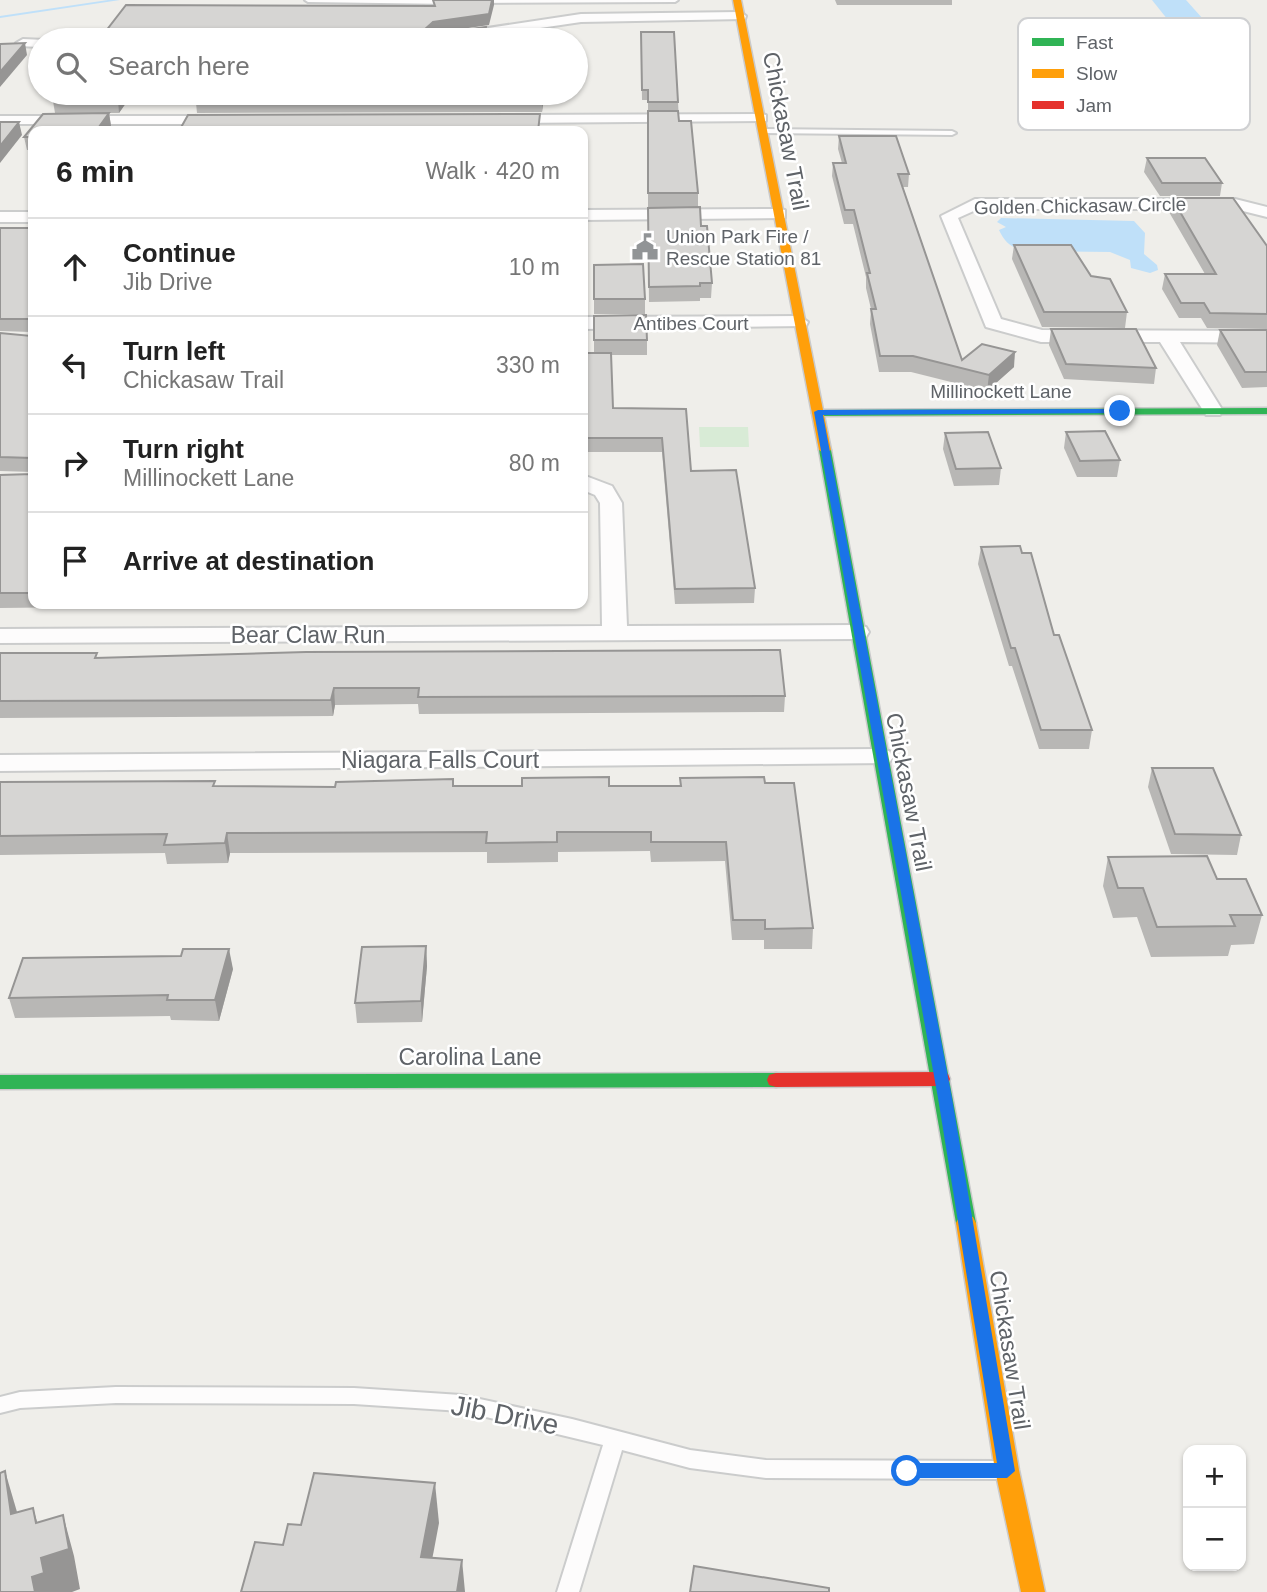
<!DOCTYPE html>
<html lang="en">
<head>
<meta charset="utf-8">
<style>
  body { margin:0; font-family:Arial,sans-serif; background:#f6f6f6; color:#222 }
  .controls { position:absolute; right:21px; bottom:21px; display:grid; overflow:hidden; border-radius:14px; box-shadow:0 2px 5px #0004 }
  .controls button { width:63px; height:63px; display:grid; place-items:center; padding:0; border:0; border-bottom:2px solid #e0e0e0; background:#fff; color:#222; font:35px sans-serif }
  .stop { position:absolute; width:21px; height:21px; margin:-16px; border:5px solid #1a73e8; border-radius:50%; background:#fff }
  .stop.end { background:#1a73e8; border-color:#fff; box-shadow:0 2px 7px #0008 }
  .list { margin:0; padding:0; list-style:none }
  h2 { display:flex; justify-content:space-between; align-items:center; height:91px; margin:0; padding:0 28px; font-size:30px }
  h2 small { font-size:23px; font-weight:400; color:#767676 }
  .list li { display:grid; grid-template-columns:46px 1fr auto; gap:21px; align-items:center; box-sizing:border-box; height:98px; padding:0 28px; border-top:2px solid #e0e0e0 }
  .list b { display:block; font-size:26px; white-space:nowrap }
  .list p { margin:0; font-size:23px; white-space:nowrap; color:#767676 }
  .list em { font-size:23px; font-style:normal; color:#767676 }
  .icon { flex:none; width:38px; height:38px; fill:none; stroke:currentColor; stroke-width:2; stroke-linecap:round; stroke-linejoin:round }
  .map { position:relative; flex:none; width:1267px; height:1592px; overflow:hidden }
  .search { position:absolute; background:#fff; box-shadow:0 2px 5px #0004; left:28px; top:28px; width:560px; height:77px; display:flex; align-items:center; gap:18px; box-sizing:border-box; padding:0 24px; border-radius:38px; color:#767676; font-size:26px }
  .panel { position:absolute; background:#fff; box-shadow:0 2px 5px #0004; left:28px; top:126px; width:560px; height:483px; border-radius:14px }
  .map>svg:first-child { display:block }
</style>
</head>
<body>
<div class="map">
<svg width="1267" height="1592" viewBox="0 0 1267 1592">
  <rect width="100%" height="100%" fill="#efeeea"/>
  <!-- green -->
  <polygon fill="#d8ebd6" points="699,427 748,427 749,447 700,447"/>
  <!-- water -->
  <g fill="#bfe0f9">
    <polygon points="1152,0 1186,0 1219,37 1180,35"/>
    <path d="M 1001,218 L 1134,221 L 1145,233 L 1144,254 L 1157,265 L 1158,270 L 1150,273 L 1131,268 L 1130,260 L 1110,252 L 1024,251 C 1011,247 1005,243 999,230 L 1006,227 L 997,222 Z"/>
  </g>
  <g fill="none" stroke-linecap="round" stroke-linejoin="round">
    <!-- stream -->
    <polygon fill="#bfe0f9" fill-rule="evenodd" points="108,0 120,0 0,18 0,16"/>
    <!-- lane casing -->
    <g stroke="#cbcccc" stroke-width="4">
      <g id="lane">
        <polygon points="305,0 442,0 453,2 450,4 308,2"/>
        <polygon points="477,0 678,0 675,2 475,3"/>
        <polygon points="760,129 952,131 956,133 952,135 763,133 760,133"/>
        <polygon points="116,1387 354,1388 461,1395 572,1419 690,1450 766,1460 998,1461 1005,1464 1008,1470 1005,1476 998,1479 766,1478 690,1468 622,1450 579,1592 557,1592 603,1445 461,1411 354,1404 116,1403 20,1408 0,1413 0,1397 20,1392"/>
      </g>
    </g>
    <!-- street casing -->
    <g stroke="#cbcccc" stroke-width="4">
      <g id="street">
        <polygon points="740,12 746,16 745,19 581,22 459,40 427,40 434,36 581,14"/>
        <polygon points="23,39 45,40 40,40 40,47 18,46 16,43"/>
        <polygon points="761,114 766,115 766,121 503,123 496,119 503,115"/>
        <polygon points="0,116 221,116 228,120 221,124 0,124"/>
        <polygon points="975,199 1235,199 1267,207 1267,217 1235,209 978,209 958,218 1001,319 1042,330 1267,331 1267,343 1180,342 1223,411 1220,415 1206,415 1160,342 1041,342 986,327 941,216"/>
        <polygon points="779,209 785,210 785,218 583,220 583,210"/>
        <rect x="0" y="212" width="33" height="10"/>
        <polygon points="799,316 808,322 806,326 583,329 583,317"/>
        <polygon points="583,475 612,486 622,503 627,626 857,625 866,627 869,632 866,637 857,639 0,643 0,629 602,626 600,503 595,495 583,490"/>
        <polygon points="879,749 889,751 893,757 889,763 0,771 0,755"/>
      </g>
    </g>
    <!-- fast casing -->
    <g stroke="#cacacb" stroke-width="3">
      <g id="fast">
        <polygon points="1267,408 1267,414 818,416 812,413 818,410"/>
        <polygon points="825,446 831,450 976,1223 973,1229 966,1231 959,1229 956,1223 819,450"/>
        <polygon points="776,1073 783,1075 785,1080 783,1085 776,1087 0,1089 0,1075"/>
      </g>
    </g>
    <!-- slow casing -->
    <g stroke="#cacacb" stroke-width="3">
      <g id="slow">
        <polygon points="733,0 741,0 831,450 825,454 819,450"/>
        <polygon points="966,1215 973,1217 976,1223 1019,1470 1045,1592 1021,1592 995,1470 956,1223 959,1217"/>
      </g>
    </g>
    <!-- jam casing -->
    <g stroke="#cacacb" stroke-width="3">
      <polygon id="jam" points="941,1072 948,1074 950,1079 948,1084 941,1086 776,1087 769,1085 767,1080 769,1075 776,1073"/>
    </g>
    <!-- lane -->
    <use href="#lane" fill="#fdfcfc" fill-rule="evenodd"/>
    <!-- street -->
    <use href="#street" fill="#fdfcfc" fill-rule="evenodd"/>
    <!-- fast -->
    <use href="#fast" fill="#30b455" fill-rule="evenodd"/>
    <!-- slow -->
    <use href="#slow" fill="#ff9f0a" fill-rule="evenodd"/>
    <!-- jam -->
    <use href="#jam" fill="#e5322d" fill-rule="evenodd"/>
  </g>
  <!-- wall -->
  <g fill="#b8b7b5">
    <polygon points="835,0 952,0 952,5 837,5"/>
    <polygon points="641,32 678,102 679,121 698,193 698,207 648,207 648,100 642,100"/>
    <polygon points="59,93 544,93 542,112 197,113 196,103 126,103 119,113 55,113 53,101"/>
    <polygon points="109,113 111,126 107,131 33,131 33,150 27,150 24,137 43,114"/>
    <polygon points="839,136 909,174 908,187 903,187 962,360 1014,367 987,391 911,372 879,372 870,324 871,309 866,288 866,277 853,224 844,224 832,176 833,163 842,163 838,149"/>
    <polygon points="1147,158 1222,183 1220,196 1160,196 1144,172"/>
    <polygon points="1172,198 1267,246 1267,329 1207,328 1201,318 1179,318 1162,289 1165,274 1205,274 1169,212"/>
    <polygon points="648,208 701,226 712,283 711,298 700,298 700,301 649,302"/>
    <polygon points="0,228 33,228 33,604 352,604 0,608 0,475 32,474 32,472 0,471 0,333 31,336 31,332 0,331"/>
    <polygon points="1014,245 1091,276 1127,312 1125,328 1042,327 1012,259"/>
    <polygon points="594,265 645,299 645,314 594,314"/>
    <polygon points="594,316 647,340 647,355 611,355 613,408 686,409 691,471 755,588 754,603 675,604 662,452 583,452 583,353 594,353"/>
    <polygon points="1051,329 1156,368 1154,384 1064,379 1049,345"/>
    <polygon points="1220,330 1267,330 1267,387 1242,388 1217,345"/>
    <polygon points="1066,432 1120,460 1117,477 1077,477 1064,448"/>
    <polygon points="945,433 1001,468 999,485 954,486 943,449"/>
    <polygon points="981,547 1054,635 1092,730 1089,749 1039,749 1012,666 1009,666 978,564"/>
    <polygon points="0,653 98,658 785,696 784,712 419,714 418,704 335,705 333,716 0,718"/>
    <polygon points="1152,768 1241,835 1237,855 1171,854 1148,787"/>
    <polygon points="680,778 765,783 813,928 812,949 764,949 764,940 732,940 725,861 651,862 650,851 558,852 558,862 487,863 487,852 230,853 228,863 167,864 165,853 0,855 0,782 215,786 335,787 453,779 454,786 680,786"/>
    <polygon points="1108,857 1217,879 1262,915 1254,944 1231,945 1228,956 1151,957 1137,917 1113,918 1103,886"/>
    <polygon points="426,946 427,966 422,1022 357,1023 355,1003"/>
    <polygon points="233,969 219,1021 171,1020 170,1016 15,1018 9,998"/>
  </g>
  <!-- shaded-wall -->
  <g fill="#969594">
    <polygon points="492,0 494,0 494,5 489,25 434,33 424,30 433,22"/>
    <polygon points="25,43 27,55 0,87 0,72"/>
    <polygon points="123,93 124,93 126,103 119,113 118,100"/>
    <polygon points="542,93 544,93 542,112"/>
    <polygon points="109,113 111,126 107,131 96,131"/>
    <polygon points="19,122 22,135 0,163 0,146"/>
    <polygon points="1015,352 1014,367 987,391 989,375"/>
    <polygon points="334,688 335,705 333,716 331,700"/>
    <polygon points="227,833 230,853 228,863 225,843"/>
    <polygon points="426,946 427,966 422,1022 421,1001"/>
    <polygon points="229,949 233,969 219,1021 215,1000"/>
    <polygon points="5,1471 17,1512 11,1514"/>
    <polygon points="435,1483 439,1523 426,1592 421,1557"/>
    <polygon points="33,1508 45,1549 63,1515 74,1556 80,1589 72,1592 35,1592 32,1577 41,1558"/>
    <polygon points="462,1560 465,1592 457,1592"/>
  </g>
  <!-- building -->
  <g fill="#d6d5d3" stroke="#969594" stroke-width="2">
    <polygon points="433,0 492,0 489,14 433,22 424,30 458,31 486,27 484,37 560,37 560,40 99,40 126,5 435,6"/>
    <polygon points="641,32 674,32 678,102 648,102 648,90 642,90"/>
    <polygon points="25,43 0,72 0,44"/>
    <polygon points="59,93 123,93 118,100 53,101"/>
    <polygon points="200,93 542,93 542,99 195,100"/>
    <polygon points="648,111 678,111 679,121 691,121 698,193 648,193"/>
    <polygon points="109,113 96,131 33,131 33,137 24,137 43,114"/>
    <polygon points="540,114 538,131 179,131 188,115"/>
    <polygon points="0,122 19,122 0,146"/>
    <polygon points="839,136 896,136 909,174 898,174 962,360 982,344 1015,352 989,375 913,356 880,356 871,309 876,309 867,273 870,273 854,210 845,210 833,163 846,163"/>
    <polygon points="1147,158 1205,158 1222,183 1162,183"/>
    <polygon points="1172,198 1233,198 1267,246 1267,314 1210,313 1204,303 1181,303 1165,274 1216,274"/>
    <polygon points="700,207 701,226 707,226 712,283 700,283 700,286 649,287 648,208"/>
    <polygon points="0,228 33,228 33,593 0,593 0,475 32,474 32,458 0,457 0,333 31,336 32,319 0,319"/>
    <polygon points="1014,245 1071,245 1091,276 1110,279 1127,312 1044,312"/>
    <polygon points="643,264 645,299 594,299 594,265"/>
    <polygon points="646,315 647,340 594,340 594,316"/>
    <polygon points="1051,329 1136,329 1156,368 1066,364"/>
    <polygon points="1220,330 1267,330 1267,372 1245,372"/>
    <polygon points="583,353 611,353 613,408 686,409 691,471 736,470 755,588 675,589 662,438 583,438"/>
    <polygon points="1105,431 1120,460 1080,461 1066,432"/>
    <polygon points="988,432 1001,468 956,469 945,433"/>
    <polygon points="1020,546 1022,553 1031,553 1054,635 1059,635 1092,730 1041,730 1015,648 1011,648 981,547"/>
    <polygon points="780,650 785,696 418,697 419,688 334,688 331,700 0,701 0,653 97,653 95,658 306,652"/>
    <polygon points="1152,768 1213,768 1241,835 1175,834"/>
    <polygon points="609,777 609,786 681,786 680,778 764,777 765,783 794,783 813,928 765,929 765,920 733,920 726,842 651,842 651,832 557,832 557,842 486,843 487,832 227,833 225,843 164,845 167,834 0,836 0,782 215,781 213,786 335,787 336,782 453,779 453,786 522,786 522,778"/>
    <polygon points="1207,856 1217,879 1246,879 1262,915 1230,915 1235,926 1157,927 1143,888 1118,888 1108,857"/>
    <polygon points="426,946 421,1001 355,1003 362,947"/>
    <polygon points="183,949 229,949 215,1000 167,1000 168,995 9,998 23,958 181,956"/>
    <polygon points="5,1471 11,1514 33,1508 36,1523 63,1515 69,1549 41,1558 44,1573 32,1577 35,1592 0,1592 0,1473"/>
    <polygon points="314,1473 435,1483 421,1557 462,1560 457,1592 241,1592 255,1542 283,1545 288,1524 301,1525"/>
    <polygon points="694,1566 829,1588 829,1592 690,1592"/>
  </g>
  <!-- route -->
  <polygon fill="#1a73e8" points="1120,409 1123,413 823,415 952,1098 1015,1471 1007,1478 907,1478 899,1471 907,1463 997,1463 938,1098 814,412 818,410"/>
  <!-- icons -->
  <defs>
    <g id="civic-bare" transform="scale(2.1)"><path d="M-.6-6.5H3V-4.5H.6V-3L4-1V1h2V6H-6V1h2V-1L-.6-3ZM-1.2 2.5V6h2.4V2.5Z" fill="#919496" stroke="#fff" stroke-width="2.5" paint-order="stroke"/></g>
  </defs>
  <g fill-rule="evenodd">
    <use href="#civic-bare" x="645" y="247"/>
  </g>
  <g text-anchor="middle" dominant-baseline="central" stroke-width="5" stroke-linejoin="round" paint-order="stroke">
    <!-- far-street labels -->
    <g font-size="19" fill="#5f6368" stroke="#fff">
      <text transform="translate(1080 206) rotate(-1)">Golden Chickasaw Circle</text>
      <text x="691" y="323">Antibes Court</text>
      <text x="1001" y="391">Millinockett Lane</text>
    </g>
    <!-- far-poi labels -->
    <g font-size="19" fill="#5f6368" stroke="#fff" text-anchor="start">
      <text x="666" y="236">Union Park Fire /<tspan x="666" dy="22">Rescue Station 81</tspan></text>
    </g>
    <!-- street labels -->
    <g font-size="23" fill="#5f6368" stroke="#fff">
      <text transform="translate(786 131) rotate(79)">Chickasaw Trail</text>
      <text x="308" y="635">Bear Claw Run</text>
      <text x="440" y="760">Niagara Falls Court</text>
      <text transform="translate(909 792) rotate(79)">Chickasaw Trail</text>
      <text x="470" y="1057">Carolina Lane</text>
      <text transform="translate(1010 1350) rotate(81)">Chickasaw Trail</text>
    </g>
    <!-- near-street labels -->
    <g font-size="28" fill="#5f6368" stroke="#fff">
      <text transform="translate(505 1415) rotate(11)">Jib Drive</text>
    </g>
  </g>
  <!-- legend -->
  <rect x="1018" y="18" width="232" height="112" rx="10" fill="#fff" stroke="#cfd0d2" stroke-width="2"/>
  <rect x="1032" y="38" width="32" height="8" fill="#30b455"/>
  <rect x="1032" y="69" width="32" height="9" fill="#ff9f0a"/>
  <rect x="1032" y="101" width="32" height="8" fill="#e5322d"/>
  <g font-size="19" fill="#5f6368">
    <text x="1076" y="49">Fast</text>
    <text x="1076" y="80">Slow</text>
    <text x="1076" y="112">Jam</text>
  </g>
</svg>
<div class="controls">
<button>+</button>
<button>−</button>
</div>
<div class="stop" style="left:907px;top:1471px"></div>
<div class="stop end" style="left:1120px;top:411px"></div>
<div class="search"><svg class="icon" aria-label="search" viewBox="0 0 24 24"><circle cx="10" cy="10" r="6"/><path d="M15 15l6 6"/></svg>Search here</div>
<section class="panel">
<h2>6 min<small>Walk · 420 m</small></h2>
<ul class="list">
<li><svg class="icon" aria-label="ahead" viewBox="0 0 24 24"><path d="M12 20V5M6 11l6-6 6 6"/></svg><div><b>Continue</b><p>Jib Drive</p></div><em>10 m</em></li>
<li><svg class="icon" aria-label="left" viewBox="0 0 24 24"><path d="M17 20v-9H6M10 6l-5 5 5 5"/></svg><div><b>Turn left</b><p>Chickasaw Trail</p></div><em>330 m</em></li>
<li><svg class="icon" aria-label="right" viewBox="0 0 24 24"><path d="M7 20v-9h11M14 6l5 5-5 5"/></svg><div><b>Turn right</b><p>Millinockett Lane</p></div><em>80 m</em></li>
<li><svg class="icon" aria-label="arrive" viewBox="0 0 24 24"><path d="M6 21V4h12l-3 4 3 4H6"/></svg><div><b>Arrive at destination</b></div></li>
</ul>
</section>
</div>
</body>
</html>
